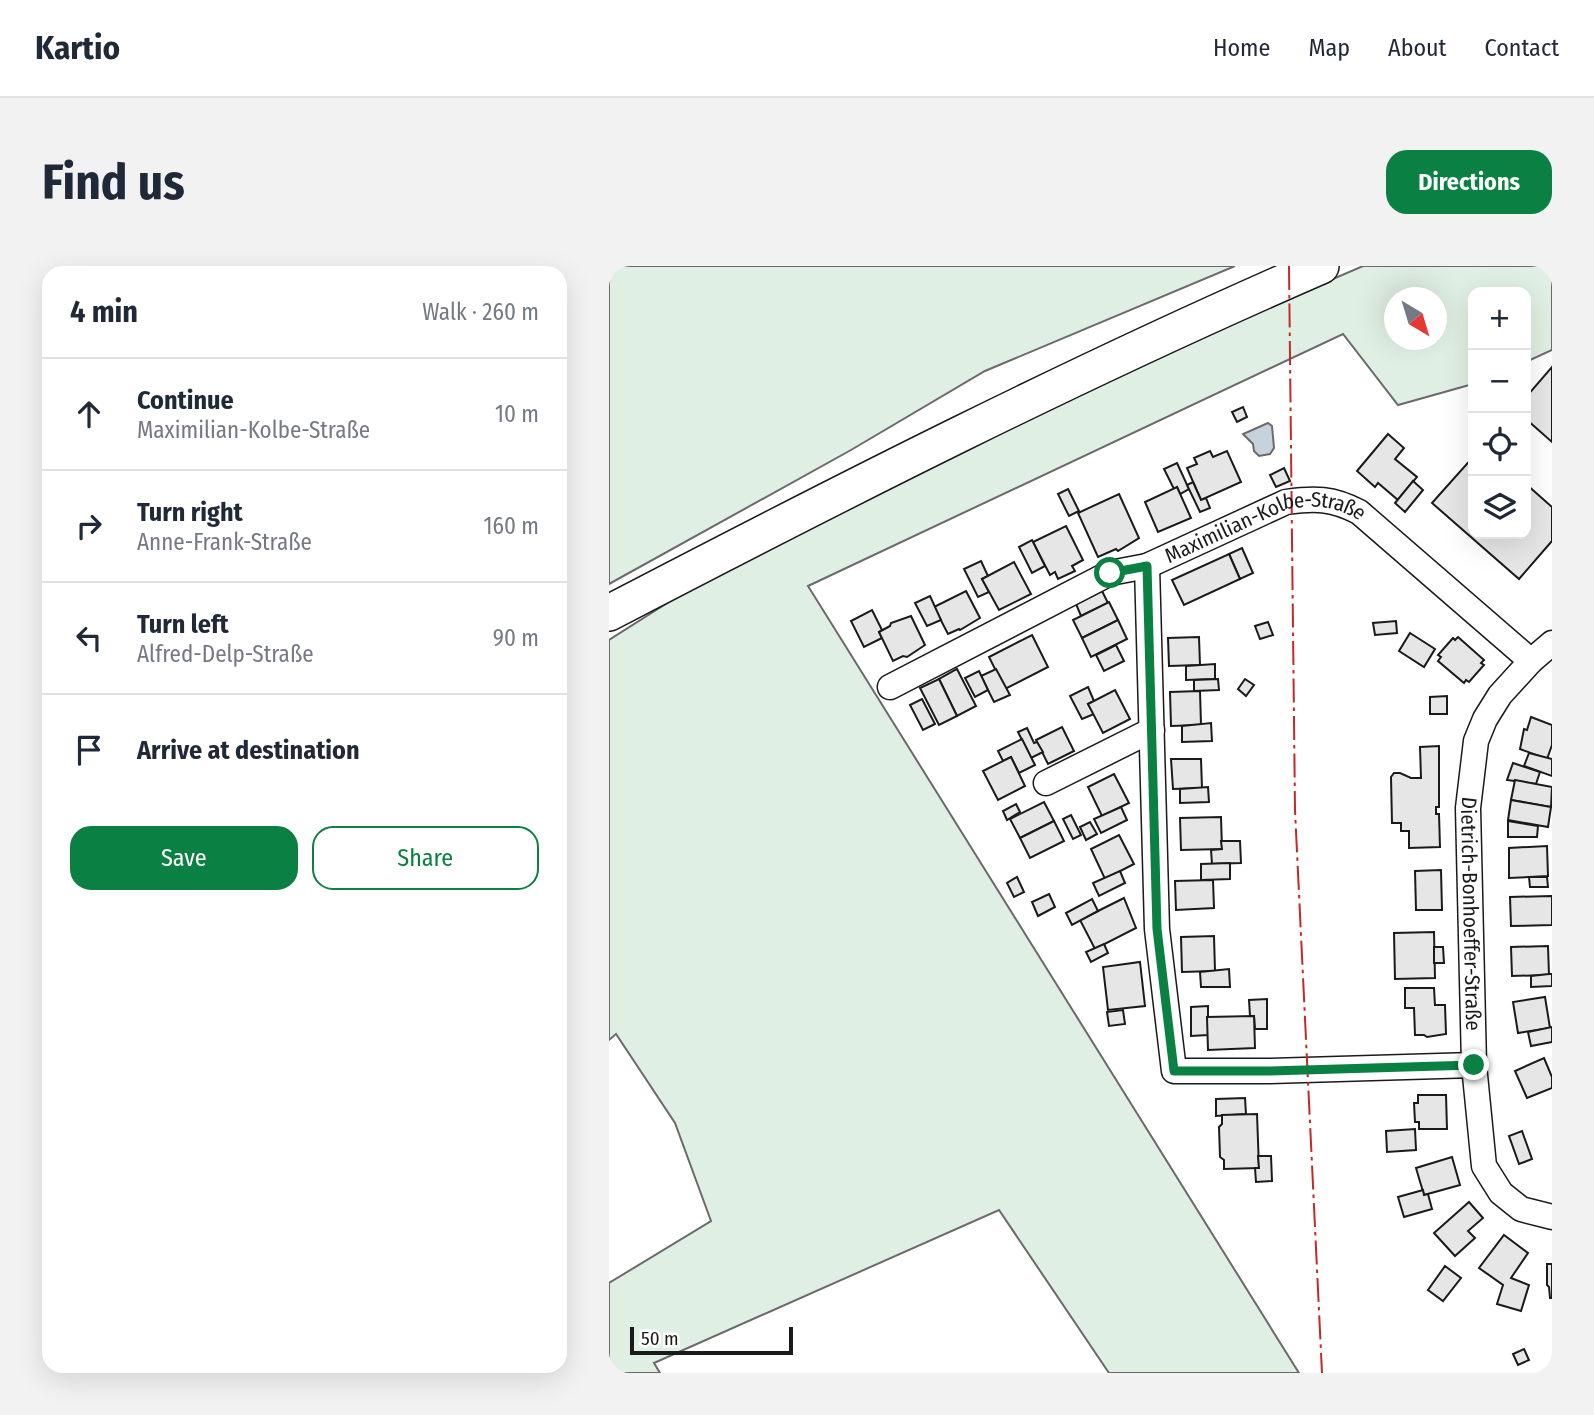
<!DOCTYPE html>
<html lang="en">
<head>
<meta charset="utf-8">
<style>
  body { margin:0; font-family:"Fira Sans Condensed",sans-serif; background:#f2f2f3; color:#1f2937 }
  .controls { position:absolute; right:21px; top:21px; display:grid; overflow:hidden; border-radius:14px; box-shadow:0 7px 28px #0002 }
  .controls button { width:63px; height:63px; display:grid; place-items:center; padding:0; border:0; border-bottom:2px solid #e0e1e3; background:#fff; color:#1f2937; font:35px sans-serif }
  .compass { position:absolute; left:775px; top:21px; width:63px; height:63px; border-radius:50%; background:#fff; box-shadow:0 7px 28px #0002; rotate:142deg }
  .scale { position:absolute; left:21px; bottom:18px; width:163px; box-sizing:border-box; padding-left:7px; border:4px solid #1a1a1a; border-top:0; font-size:19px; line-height:24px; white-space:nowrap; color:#1a1a1a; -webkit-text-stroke:5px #fff; paint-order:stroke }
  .stop { position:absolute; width:21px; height:21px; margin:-16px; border:5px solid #0b8043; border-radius:50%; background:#fff }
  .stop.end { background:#0b8043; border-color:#fff; box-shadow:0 2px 7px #0008 }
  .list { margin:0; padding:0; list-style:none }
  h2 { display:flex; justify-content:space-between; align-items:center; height:91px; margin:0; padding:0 28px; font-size:30px }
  h2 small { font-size:23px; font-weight:400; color:#747a83 }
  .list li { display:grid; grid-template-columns:46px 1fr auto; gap:21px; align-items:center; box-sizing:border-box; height:112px; padding:0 28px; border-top:2px solid #e0e1e3 }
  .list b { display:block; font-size:26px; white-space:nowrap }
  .list p { margin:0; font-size:23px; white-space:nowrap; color:#747a83 }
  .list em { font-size:23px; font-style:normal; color:#747a83 }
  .actions { display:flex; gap:14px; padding:21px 28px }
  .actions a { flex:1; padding:16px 0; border:2px solid #0b8043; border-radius:21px; text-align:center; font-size:24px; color:#0b8043 }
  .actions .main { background:#0b8043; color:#fff }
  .icon { flex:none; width:38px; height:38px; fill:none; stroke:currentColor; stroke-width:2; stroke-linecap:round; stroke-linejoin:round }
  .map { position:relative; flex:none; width:943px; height:1107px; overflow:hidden; border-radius:21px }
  header { display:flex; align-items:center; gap:42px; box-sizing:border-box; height:98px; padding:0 35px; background:#fff; border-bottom:2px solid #e0e1e3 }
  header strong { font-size:33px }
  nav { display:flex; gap:38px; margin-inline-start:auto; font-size:24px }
  .intro { display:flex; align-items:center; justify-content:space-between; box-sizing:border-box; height:168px; padding:0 42px }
  h1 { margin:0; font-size:49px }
  .button { padding:18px 32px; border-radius:21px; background:#0b8043; color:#fff; font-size:24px; font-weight:700 }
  main { display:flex; gap:42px; padding:0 42px }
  aside { flex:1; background:#fff; border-radius:21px; box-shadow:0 7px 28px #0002 }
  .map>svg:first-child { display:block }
</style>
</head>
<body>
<header>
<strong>Kartio</strong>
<nav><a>Home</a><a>Map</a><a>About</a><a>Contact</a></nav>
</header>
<div class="intro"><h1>Find us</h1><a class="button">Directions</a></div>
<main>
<aside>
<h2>4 min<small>Walk · 260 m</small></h2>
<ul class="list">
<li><svg class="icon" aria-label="ahead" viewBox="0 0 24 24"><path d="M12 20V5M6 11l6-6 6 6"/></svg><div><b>Continue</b><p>Maximilian-Kolbe-Straße</p></div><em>10 m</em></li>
<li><svg class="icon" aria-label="right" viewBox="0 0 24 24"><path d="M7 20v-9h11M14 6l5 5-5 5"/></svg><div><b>Turn right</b><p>Anne-Frank-Straße</p></div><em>160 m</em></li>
<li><svg class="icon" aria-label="left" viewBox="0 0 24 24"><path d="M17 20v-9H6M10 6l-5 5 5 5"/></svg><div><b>Turn left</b><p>Alfred-Delp-Straße</p></div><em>90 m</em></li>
<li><svg class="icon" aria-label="arrive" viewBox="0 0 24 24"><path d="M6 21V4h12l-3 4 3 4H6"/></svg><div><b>Arrive at destination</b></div></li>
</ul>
<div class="actions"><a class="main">Save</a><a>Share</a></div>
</aside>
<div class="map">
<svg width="943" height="1107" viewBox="0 0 943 1107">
  <rect width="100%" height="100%" fill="#fff"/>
  <!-- green -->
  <g fill="#e0efe3" stroke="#6a6a6a" stroke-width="2" fill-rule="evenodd">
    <polygon points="0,0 626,0 376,105 242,184 0,318"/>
    <path d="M 754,0 L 943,0 L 943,84 L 917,96 L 917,26 L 864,26 L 864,118 L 789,139 L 734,68 L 199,320 L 690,1107 L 500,1107 L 390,944 L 45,1097 L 51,1107 L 0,1107 L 0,1017 L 102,955 L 66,857 L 7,768 L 0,774 L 0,374 L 115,301 L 446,133 ZM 786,32 L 828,32 L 828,74 L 786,74 Z"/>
  </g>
  <!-- water -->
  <polygon fill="#c6d2dc" stroke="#6a6a6a" stroke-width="2" points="659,157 663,160 665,182 661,188 650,190 645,185 644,178 634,168"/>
  <!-- building -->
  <g fill="#e6e6e6" stroke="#1a1a1a" stroke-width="2">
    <polygon points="943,101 943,176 917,153 917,131"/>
    <polygon points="634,141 638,151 628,156 623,146"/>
    <polygon points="779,168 795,182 786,193 808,211 789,234 769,217 766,221 748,205"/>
    <polygon points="601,185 604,191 618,185 632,216 592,234 578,202 588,198 585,192"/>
    <polygon points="864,191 864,268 917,268 917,218 943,241 943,275 910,313 823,237"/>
    <polygon points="568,197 580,223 571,228 568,221 565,223 555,203"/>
    <polygon points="675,202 681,215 667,221 661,209"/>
    <polygon points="804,215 814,224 796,246 786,237"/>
    <polygon points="584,216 592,234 597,232 601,242 591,246 578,219"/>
    <polygon points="568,221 582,252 549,266 536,236"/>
    <polygon points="459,223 470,245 460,250 449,228"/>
    <polygon points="510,228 530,272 509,285 507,283 489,291 469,247"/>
    <polygon points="457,260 474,294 463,300 466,305 449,313 446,306 441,309 424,276"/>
    <polygon points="423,274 436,300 423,307 410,281"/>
    <polygon points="633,282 644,307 631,313 620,288"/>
    <polygon points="620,288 631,313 575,339 563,314"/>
    <polygon points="372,295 379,310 373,313 380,326 369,331 355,303"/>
    <polygon points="405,296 422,328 390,344 373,313"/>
    <polygon points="357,325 371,352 351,364 350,363 339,368 325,341"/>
    <polygon points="493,325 499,337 472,350 467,338"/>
    <polygon points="321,330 332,354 318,360 306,337"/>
    <polygon points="500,336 509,354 473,372 464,354"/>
    <polygon points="263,344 273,364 270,366 273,372 255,381 242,355"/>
    <polygon points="302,350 316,379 298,391 294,390 284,395 270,366 281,360 282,357"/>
    <polygon points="509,354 518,373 482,391 473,372"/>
    <polygon points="787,355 788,367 766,369 764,357"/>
    <polygon points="659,356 664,369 651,373 646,360"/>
    <polygon points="801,367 826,383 815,401 790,385"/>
    <polygon points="423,369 439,401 396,423 380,391"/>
    <polygon points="590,371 591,399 560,400 559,372"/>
    <polygon points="849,371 875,394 872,397 875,399 860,416 857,414 855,417 829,395 832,391 829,389 844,372 846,374"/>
    <polygon points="507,379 515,395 495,405 487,389"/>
    <polygon points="606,398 606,413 577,414 577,400"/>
    <polygon points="348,403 367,440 348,450 330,413"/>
    <polygon points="387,403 401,429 385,436 372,410"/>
    <polygon points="370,405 379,424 366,431 356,412"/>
    <polygon points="330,413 348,450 330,459 311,422"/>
    <polygon points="609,413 610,424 585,425 585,414"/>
    <polygon points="636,413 645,419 637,430 629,423"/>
    <polygon points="479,421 485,435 479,438 485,448 473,453 461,430"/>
    <polygon points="506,424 521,453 494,467 479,438"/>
    <polygon points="591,425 592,459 562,460 561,426"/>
    <polygon points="838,430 838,448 821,448 821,431"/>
    <polygon points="313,433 326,458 314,464 301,439"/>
    <polygon points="922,451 943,459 943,479 938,493 911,483 915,463 918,464"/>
    <polygon points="602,457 603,475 573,476 573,460"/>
    <polygon points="453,461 465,485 439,498 427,474"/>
    <polygon points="418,462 425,477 428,476 434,486 422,492 409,466"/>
    <polygon points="413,473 426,499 410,507 402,491 394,495 389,485"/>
    <polygon points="830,480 830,541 827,541 827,548 830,548 831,581 800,582 800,565 792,565 792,557 783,557 782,511 785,507 791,507 802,512 812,512 811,481"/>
    <polygon points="920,487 943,493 943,510 915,500"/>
    <polygon points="402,491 416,520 389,534 374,505"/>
    <polygon points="562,493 592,493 593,522 564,523"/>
    <polygon points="904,497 931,506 927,518 898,514"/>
    <polygon points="505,508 520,537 493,550 479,521"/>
    <polygon points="906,514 943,521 942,541 902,534"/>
    <polygon points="599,521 600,536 571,537 571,523"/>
    <polygon points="902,534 942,541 939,561 899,554"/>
    <polygon points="435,536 445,555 411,572 401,553"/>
    <polygon points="407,538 411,546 398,554 394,545"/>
    <polygon points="512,541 518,554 492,567 485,553"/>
    <polygon points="462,549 472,569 464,573 454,553"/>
    <polygon points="612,551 613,583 572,584 571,552"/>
    <polygon points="445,555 455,575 421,592 411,572"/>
    <polygon points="899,555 929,560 928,571 899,571"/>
    <polygon points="481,556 488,568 477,574 471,561"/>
    <polygon points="510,569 525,598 496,613 482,583"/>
    <polygon points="612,575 631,575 632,597 603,598 602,584 613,583"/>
    <polygon points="938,580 939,610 900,612 900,582"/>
    <polygon points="621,597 621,613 592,614 592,598"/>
    <polygon points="832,604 833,644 807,644 806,605"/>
    <polygon points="511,605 516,617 490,630 484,617"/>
    <polygon points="408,611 415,626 405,631 398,617"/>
    <polygon points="920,611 938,611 939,621 921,621"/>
    <polygon points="604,614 605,642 567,644 566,615"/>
    <polygon points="440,628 446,641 429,650 423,636"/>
    <polygon points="943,630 943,659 902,660 901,631"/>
    <polygon points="515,632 527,662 486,683 471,654"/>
    <polygon points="483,633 489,645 463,659 457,647"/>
    <polygon points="825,666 826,712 786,713 785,667"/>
    <polygon points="605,670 606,705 573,706 572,671"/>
    <polygon points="495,678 499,687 482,696 477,686"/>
    <polygon points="939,680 940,709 903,710 902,681"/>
    <polygon points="825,681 834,681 835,697 825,697"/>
    <polygon points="531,696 536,740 499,744 494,701"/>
    <polygon points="620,703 621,721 592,721 591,706"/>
    <polygon points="940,708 943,708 943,720 922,721 922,710"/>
    <polygon points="796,722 825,722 826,739 836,739 837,768 818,771 815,769 806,769 805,742 796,742"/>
    <polygon points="936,731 941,762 909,767 904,736"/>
    <polygon points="658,733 658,763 646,763 645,750 641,750 640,734"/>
    <polygon points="599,740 599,769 582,770 582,741"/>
    <polygon points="514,744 516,758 500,760 498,746"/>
    <polygon points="645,750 646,782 599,784 598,751"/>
    <polygon points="943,761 943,776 922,780 919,766"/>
    <polygon points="935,792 943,811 943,822 918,832 906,805"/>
    <polygon points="809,829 837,829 838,863 810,863 810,856 806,856 805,837 809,837"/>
    <polygon points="636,832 637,848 607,850 607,833"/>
    <polygon points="648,848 650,902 615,903 615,894 611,891 610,861 613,858 613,849"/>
    <polygon points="806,863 807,884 778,886 777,865"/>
    <polygon points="913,865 923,893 910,898 900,870"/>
    <polygon points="649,890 662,890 663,915 647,916 646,902 650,902"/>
    <polygon points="843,891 851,919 815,929 807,902"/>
    <polygon points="814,924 815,929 819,928 823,943 795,951 789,931"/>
    <polygon points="860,936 874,952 859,965 866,972 846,990 825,967"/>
    <polygon points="895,969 919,987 902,1012 920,1019 912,1045 888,1038 894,1019 870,1002"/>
    <polygon points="938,998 943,998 943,1032 941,1032 940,1021 938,1019"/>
    <polygon points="836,1000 852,1012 834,1035 819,1024"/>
    <polygon points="915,1083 920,1094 909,1099 904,1088"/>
  </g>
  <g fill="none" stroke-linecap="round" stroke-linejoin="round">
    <!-- minor casing -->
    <g stroke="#1a1a1a" stroke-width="27">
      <g id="minor">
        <polyline points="538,300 548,663 565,805 659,805 865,799"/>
        <path id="s1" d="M 943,377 L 922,395 L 891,429 L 876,453 L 867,475 L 859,542 L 865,799 L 875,900 L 892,927 L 912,943 L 943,951"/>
        <path id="s2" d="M 281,421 L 501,307 L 538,300 L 677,236 C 706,232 723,232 750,246 L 922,395"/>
        <polyline points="437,517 543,464"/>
      </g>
    </g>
    <!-- highway casing -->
    <g stroke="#1a1a1a" stroke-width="38">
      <path id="highway" d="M 0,347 C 234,225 470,105 712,0"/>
    </g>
    <!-- minor -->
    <use href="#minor" stroke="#fff" stroke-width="24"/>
    <!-- highway -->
    <use href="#highway" stroke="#fff" stroke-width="35"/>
    <!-- power -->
    <polyline stroke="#c62828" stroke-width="2" stroke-dasharray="24 5 3.5 5" stroke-linecap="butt" points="680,0 686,544 713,1107"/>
  </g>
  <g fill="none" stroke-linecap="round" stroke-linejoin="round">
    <!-- route -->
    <polyline stroke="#0b8043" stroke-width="9" points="501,307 538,300 548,663 565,805 659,805 865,799"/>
  </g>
  <g text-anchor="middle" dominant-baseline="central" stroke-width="5" stroke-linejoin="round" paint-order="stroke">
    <!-- street labels -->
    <g font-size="21" fill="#1a1a1a" stroke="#fff">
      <text stroke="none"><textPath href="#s2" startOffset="413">Maximilian-Kolbe-Straße</textPath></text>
      <text stroke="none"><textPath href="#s1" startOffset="299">Dietrich-Bonhoeffer-Straße</textPath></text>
    </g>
  </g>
</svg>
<div class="controls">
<button>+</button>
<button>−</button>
<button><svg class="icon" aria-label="locate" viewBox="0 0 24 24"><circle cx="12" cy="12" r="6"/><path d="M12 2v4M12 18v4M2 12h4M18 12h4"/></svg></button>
<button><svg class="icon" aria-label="layers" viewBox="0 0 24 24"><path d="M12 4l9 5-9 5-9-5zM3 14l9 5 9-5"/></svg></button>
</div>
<svg class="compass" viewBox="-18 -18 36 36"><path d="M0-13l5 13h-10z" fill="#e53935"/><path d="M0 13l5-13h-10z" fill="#747a83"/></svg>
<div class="scale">50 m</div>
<div class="stop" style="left:501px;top:307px"></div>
<div class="stop end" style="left:865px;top:799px"></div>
</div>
</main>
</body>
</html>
